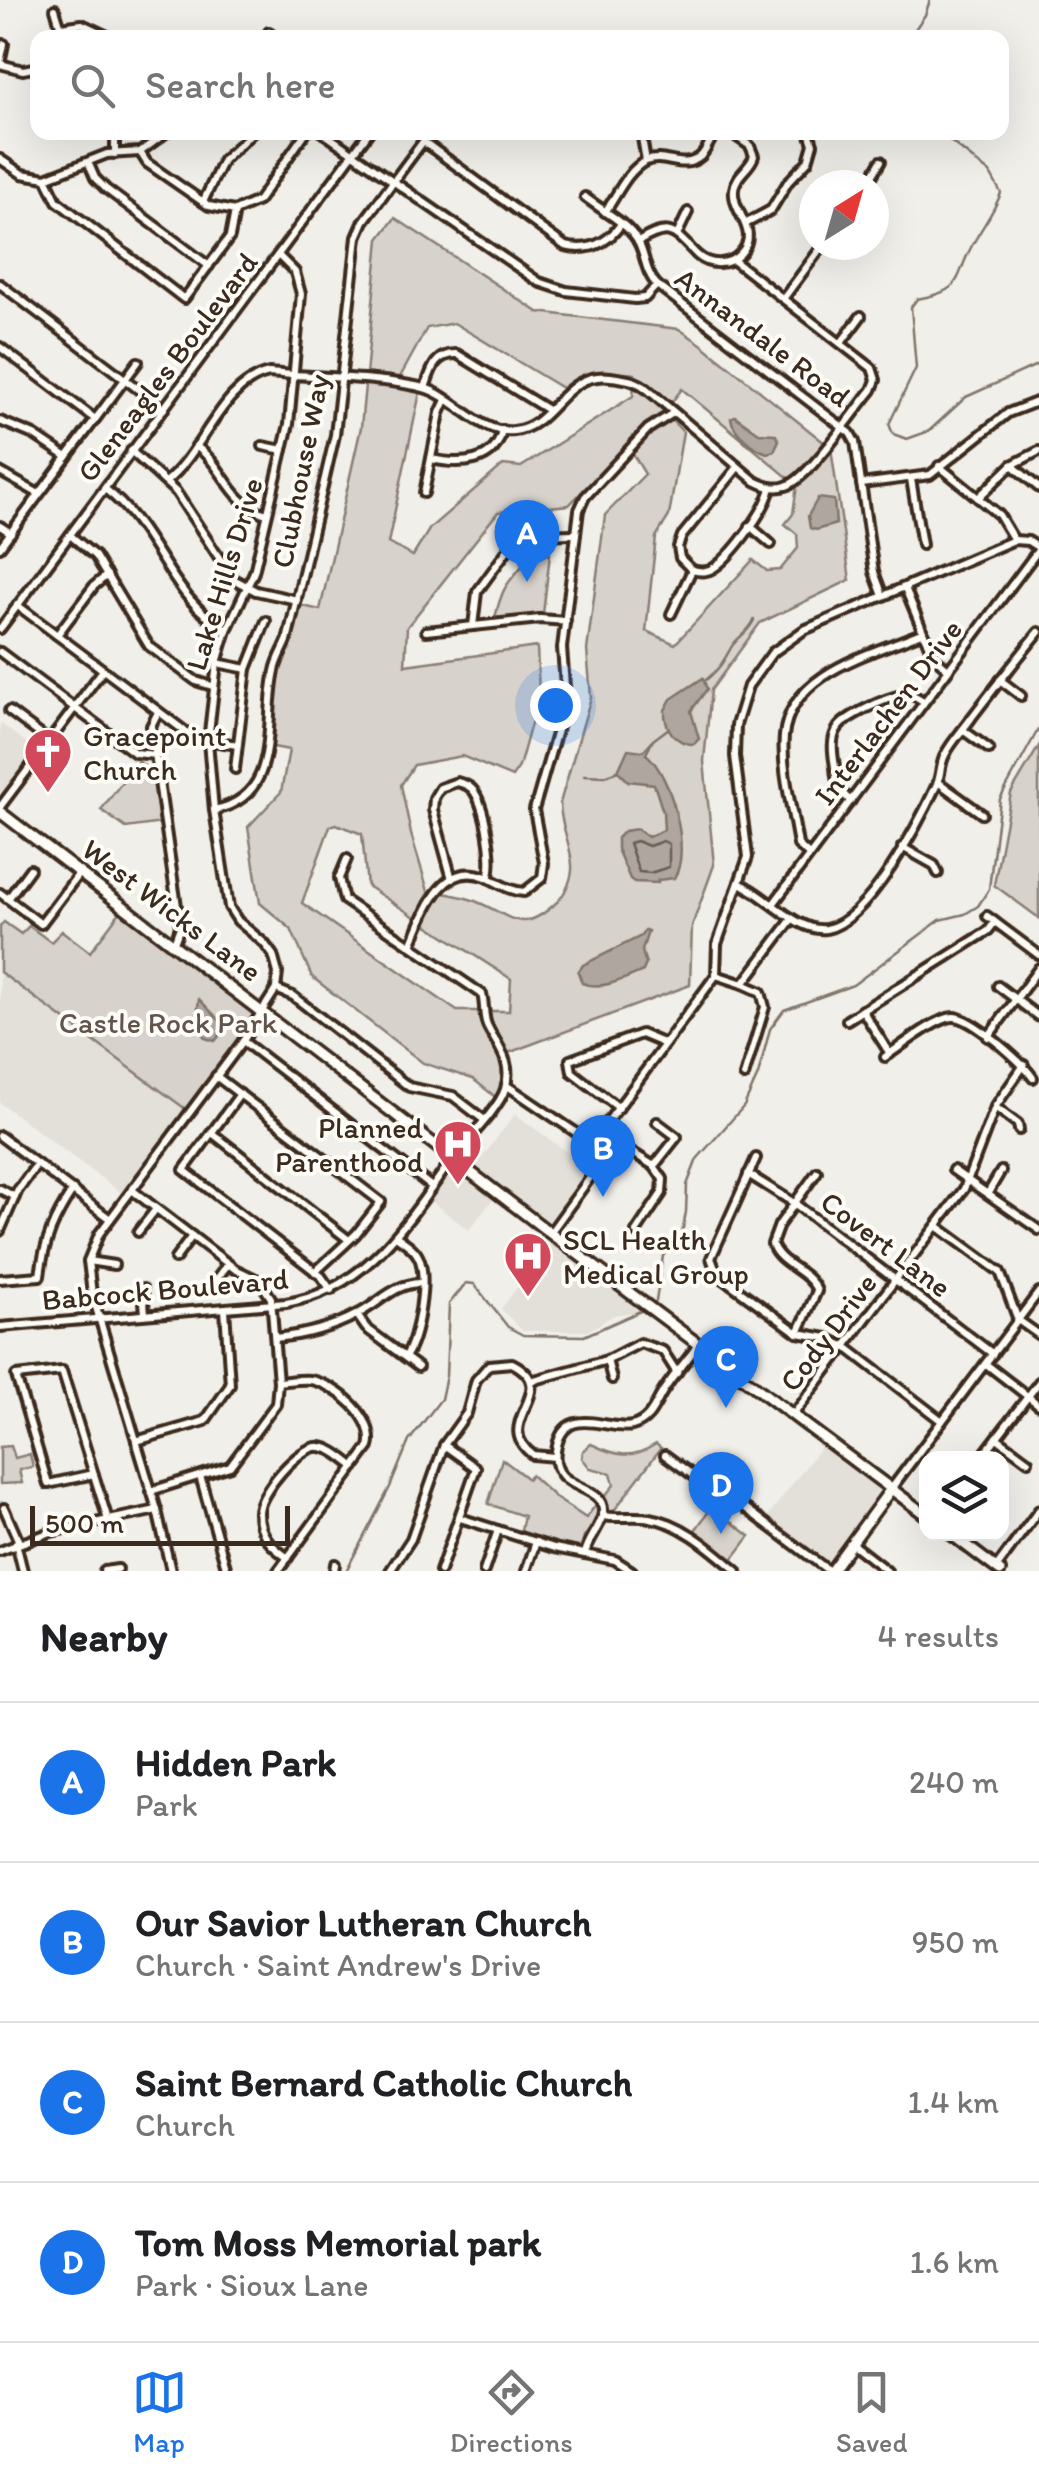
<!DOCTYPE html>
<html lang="en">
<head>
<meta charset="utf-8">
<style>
  body { margin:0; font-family:Itim,sans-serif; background:#f6f6f6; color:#202124 }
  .controls { position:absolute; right:30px; bottom:30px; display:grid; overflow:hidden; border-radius:20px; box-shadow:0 10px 40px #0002 }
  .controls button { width:90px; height:90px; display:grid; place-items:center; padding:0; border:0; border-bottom:2px solid #e0e0e0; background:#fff; color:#202124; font:50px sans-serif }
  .compass { position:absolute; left:799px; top:170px; width:90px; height:90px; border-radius:50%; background:#fff; box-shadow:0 10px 40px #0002; rotate:37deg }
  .scale { position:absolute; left:30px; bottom:25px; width:260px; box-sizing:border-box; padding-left:10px; border:5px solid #3b2a1e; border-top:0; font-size:28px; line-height:35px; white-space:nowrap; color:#3b2a1e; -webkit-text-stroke:8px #fdfcf7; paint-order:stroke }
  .you { position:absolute; left:555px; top:705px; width:35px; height:35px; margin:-25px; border:8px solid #fff; border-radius:50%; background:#1a73e8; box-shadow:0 0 0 15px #1a73e833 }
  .badge { display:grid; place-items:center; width:65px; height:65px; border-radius:50%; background:#1a73e8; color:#fff; font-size:32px; font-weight:700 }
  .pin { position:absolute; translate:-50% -82px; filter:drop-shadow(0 2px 5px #0008) }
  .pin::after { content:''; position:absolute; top:52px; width:35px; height:30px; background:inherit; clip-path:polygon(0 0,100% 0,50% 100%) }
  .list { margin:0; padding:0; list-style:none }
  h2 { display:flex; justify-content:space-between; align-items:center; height:130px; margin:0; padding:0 40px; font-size:42px }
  h2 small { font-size:32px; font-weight:400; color:#757577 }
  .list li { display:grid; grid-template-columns:65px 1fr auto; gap:30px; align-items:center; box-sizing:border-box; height:160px; padding:0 40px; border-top:2px solid #e0e0e0 }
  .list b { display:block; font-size:38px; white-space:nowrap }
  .list p { margin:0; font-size:32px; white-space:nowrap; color:#757577 }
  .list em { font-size:32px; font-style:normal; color:#757577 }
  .icon { flex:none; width:55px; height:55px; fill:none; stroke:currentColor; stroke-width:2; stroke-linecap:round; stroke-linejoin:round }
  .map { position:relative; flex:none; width:1039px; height:1571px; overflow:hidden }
  .search { position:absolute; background:#fff; box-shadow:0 10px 40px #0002; left:30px; right:30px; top:30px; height:110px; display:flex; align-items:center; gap:25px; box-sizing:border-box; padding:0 35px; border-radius:20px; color:#757577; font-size:38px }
  .sheet { height:770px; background:#fff }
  nav { display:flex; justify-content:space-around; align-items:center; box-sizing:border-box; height:140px; border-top:2px solid #e0e0e0; background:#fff; font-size:28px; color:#757577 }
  nav a { display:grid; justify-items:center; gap:5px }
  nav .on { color:#1a73e8 }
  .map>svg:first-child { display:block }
</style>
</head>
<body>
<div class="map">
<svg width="1039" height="1571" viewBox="0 0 1039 1571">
  <rect width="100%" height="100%" fill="#f1efea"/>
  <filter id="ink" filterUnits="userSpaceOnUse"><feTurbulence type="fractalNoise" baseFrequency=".01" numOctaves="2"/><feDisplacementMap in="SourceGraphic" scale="20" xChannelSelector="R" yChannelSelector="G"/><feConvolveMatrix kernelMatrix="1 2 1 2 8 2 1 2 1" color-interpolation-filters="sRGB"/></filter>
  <g filter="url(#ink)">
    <!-- built -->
    <g fill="#e3e0da">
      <polygon points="0,723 40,753 0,807"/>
      <polygon points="0,972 187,1110 124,1195 0,1103"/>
      <polygon points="515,1114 594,1172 550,1233 498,1193 469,1230 425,1197 454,1158 472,1171"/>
      <polygon points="555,1237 645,1304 639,1311 614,1315 588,1331 523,1331 501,1309"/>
      <polygon points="826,1440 891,1489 834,1566 768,1516"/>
    </g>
    <!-- green -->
    <g fill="#d7d2cc" stroke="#897e75" stroke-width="2.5" fill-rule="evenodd">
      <path d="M 395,218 L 538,312 L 679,329 L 701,344 L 831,448 L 850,580 L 760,623 L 711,690 L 704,761 L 714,865 L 692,926 L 690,985 L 508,1053 L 498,1099 L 473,1079 L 423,1063 L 312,977 L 291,929 L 260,903 L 248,827 L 281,792 L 289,750 L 268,746 L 278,671 L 299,605 L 320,610 L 361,427 L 379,239 ZM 454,323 L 562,388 C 587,368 605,371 635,374 L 633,396 L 521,467 L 503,465 L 430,528 L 413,556 L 388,543 L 422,383 L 399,379 L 427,328 ZM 682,389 L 797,485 L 793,514 L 785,524 L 797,534 L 798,548 L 780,570 L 767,571 L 753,560 L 675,644 L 646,631 L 656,537 L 669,516 L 683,432 L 664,412 ZM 628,446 L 645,474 L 605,515 L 587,650 L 591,697 L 560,803 C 560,825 571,844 572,865 C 573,878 566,892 558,901 C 520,938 512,915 475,901 C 460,895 443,893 428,891 L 411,834 L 401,785 L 414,765 L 462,756 L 512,777 L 519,767 L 539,695 L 537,647 L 405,665 L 407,627 L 498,512 L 569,505 ZM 336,824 L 362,834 L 367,886 L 511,979 L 509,1011 L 457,1011 L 302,903 L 330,826 Z"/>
      <path d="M 550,554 L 543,614 L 495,618 C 504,580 509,584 530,556 Z"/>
      <polygon points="1039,746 1039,918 994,885 1011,793"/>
      <polygon points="138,761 154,773 162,823 126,828 101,810"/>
      <polygon points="120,912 258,1015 187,1110 0,972 0,927 4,922 21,934 29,926 51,942 62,931 90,952"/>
      <path d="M 591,1444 C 617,1456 631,1460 656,1444 L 661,1448 L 613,1512 L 607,1512 L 603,1498 L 614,1485 L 611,1473 L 590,1468 L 582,1458 L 583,1451 Z"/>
      <polygon points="11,1446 15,1458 30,1454 33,1467 19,1470 22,1483 0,1484 0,1447"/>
      <polygon points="502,1459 528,1479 531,1475 557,1499 586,1518 598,1502 599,1517 584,1537 581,1550 520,1534 524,1516 488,1504"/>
      <polygon points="712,1507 750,1536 730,1562 693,1533"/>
    </g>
    <!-- water -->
    <g fill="#aea69f" stroke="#80746b" stroke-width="2.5">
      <path d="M 735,416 L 759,433 L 775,434 L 779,440 L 774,451 L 767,453 C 753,448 733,433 731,418 Z"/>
      <polygon points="818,498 834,500 836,524 816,530 810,528 808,516"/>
      <path d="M 703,678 L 707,689 L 691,711 L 699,739 L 694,744 C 675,744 664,728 665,710 L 671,699 Z"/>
      <path d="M 653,740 L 646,754 C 671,774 692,852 674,878 L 658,880 L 658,883 L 634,882 L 630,879 L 617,849 L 617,838 L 624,831 L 637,829 L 648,837 L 664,830 L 663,812 L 654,784 L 628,781 L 618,771 L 628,749 L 643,751 Z"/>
      <path d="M 645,930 L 648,931 L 642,951 L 646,964 L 643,971 C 625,979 600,991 582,983 L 578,972 L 583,965 L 641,936 Z"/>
      <polygon points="199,999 224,1025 224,1030 215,1041 205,1038 196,1022"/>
    </g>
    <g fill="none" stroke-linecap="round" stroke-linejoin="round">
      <!-- shore -->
      <polygon stroke="#695c52" stroke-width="2.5" points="663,841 669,844 669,867 650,873 639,872 629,843 636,841 649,846"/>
      <!-- stream -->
      <g stroke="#80746b" stroke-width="2.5">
        <polyline points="909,38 925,15 930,0"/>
        <path d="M 939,132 L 990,173 L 1001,193 C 994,212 984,224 974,242 C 953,278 967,290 917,299 L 911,307 L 916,368 L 889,424 L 893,434 L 907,439 L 929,431 L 966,397 L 1039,364"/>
        <path d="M 706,680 C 721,667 723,662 732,646 C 739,636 749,632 754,620"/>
        <polyline points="653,740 669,728"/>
        <polyline points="584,775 605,776 618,771"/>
        <polyline points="652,1304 656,1301 663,1256 682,1233 686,1212 687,1185 697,1159 744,1106 758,1075 770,1029 784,1010 853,985 940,920 965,914 978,906 989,889 1000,799 1039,728"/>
        <polyline points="346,1571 390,1487 409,1441 441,1399 446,1376 449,1304 466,1283 474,1284 508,1327 523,1335 584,1336 645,1309"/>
      </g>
      <!-- minor casing -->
      <g stroke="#3b2a1e" stroke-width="14">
        <g id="minor">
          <polyline points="55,9 64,38"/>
          <polyline points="61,27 82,24 112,38"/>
          <polyline points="266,38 269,32"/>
          <polyline points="0,63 4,44"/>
          <polyline points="0,64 23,70 38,67"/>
          <polyline points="115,132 115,154"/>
          <polyline points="322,132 539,282 566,291 635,299 645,298 657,285"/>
          <polyline points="641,132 646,161"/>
          <path d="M 424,142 L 565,246 C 589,252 607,244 621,224"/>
          <polyline points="140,152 147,163 209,206 235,211 258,201 306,132"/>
          <polyline points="0,159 22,174 46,178 107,154 140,152 167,132"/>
          <polyline points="88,162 95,178 106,189 209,266"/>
          <polyline points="46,178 57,201 184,299 230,237 235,211"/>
          <polyline points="867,185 881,161"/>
          <path d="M 585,197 C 601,210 626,222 637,240 C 646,255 644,271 657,285 L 850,433 L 855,442 L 874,572 L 883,596"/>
          <polyline points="203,202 223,160 253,132"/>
          <path d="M 605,212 C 616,197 628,169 646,161 C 665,153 683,172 701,156 C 707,150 709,142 714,135 L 725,132"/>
          <polyline points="747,223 771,210 788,182 808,161 813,144 809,132"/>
          <polyline points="678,233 688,212"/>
          <path d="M 638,242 C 671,222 674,232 697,255 C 709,266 729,266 740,254 C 762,231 731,213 734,189 C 736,174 750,169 754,156 L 750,146 L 730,132"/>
          <polyline points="0,284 164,409"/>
          <polyline points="783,299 823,245"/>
          <polyline points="841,343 861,316"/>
          <polyline points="0,347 95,419"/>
          <path d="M 425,388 C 431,370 435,353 457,354 L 548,410"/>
          <polyline points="0,421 34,435 67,457"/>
          <path d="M 196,446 C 227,469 228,503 267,514"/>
          <polyline points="263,446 283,450"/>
          <polyline points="131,451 176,492 233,579 256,591 297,600"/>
          <path d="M 431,459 C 459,465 496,465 502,430"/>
          <polyline points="1012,465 1039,488"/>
          <polyline points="939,466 999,515 1014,540"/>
          <polyline points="0,472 39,494"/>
          <polyline points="911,479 922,545"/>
          <path d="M 167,481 C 203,452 222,383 269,373 C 318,378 376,376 424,388 C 454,396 480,435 514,431 C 555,426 562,371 611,377 C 625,379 636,380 647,389 L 755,481 C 765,486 775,490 786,486 C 808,480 855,410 872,390 L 876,380 L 872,368 L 733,260"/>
          <polyline points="861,484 930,475 1008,413 1039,401"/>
          <path d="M 105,489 C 157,528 169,599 227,630"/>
          <polyline points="424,493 440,413 446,400"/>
          <polyline points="978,498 1012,465 1039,451"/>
          <polyline points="0,526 11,533"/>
          <polyline points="750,526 771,544"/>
          <polyline points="70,535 95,556 149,646 196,681 212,686"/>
          <polyline points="0,547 138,362"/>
          <polyline points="692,570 680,558 678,547 682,536 738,467"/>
          <path d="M 692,570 C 700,572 707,573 715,567 C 733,554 767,509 771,487"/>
          <polyline points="905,588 933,656 948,669"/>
          <polyline points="17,605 194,738 237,745"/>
          <polyline points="671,614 692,570"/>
          <polyline points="473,626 477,592 514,541 524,535 576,534"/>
          <polyline points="0,629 369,132"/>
          <polyline points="426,631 540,619 566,621"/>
          <polyline points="57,635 94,586 107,575"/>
          <polyline points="0,652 135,753 156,755"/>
          <polyline points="217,663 247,669"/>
          <polyline points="1000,680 1021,696"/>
          <polyline points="9,711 49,741"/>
          <polyline points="158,712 151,726 180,927 174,943"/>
          <polyline points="963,730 989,749"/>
          <polyline points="235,769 247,669 266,621"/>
          <polyline points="938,782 982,814"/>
          <path d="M 851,801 C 838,791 836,782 835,767 C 833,754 830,739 838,728 C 846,716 886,698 901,695 C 910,693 916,696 923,701"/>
          <polyline points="0,807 103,670"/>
          <path d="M 214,810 C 283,796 263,723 275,671 C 277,660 283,651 287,641 L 335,435 L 357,237 L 364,221 L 430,132"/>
          <polyline points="902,847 934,865 938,873"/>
          <path d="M 809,855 L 798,845 C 793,811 781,771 784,736 C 790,672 872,654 921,633"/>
          <path d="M 452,879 L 433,810 L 434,798 L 440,788 L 457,782 C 464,784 467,784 472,789 C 485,803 495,862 488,878"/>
          <path d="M 739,883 C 765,894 798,933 826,929 C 868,922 920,821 937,784 C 941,775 940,764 945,755 C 951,742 964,729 972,717 C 994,688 1016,660 1039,632"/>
          <polyline points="0,893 41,924 80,872"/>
          <polyline points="8,899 30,869"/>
          <polyline points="774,903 1039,549"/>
          <polyline points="987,916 1039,955"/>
          <path d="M 411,945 C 424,915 441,859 486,877 C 499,883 509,891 524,892 L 542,878 L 544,863 L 534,810 L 566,699 L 562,648 L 579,510 L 585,497 L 648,429 L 673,413"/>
          <polyline points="716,975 743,984 792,919"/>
          <polyline points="743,984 761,992 765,1007 744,1076"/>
          <polyline points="998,986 1039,1017"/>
          <polyline points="276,989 293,996 409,1087 453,1096 483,1119"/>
          <polyline points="862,1010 890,1054"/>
          <polyline points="847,1020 988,931 995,922"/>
          <polyline points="988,1037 1039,968"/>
          <polyline points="243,1041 432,1187"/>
          <path d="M 885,1057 C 900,1047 936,1018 953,1017 C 971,1016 1023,1063 1033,1078"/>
          <polyline points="216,1076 381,1202 356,1234 315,1272"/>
          <polyline points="506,1085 590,1142 622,1146 654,1166 663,1179 662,1193 636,1232"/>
          <polyline points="240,1094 184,1170 321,1276 331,1290"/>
          <polyline points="995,1107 1018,1124 1019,1130"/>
          <polyline points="619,1108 572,1072 570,1060 641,1034 665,1044"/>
          <polyline points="212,1133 349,1240"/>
          <polyline points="0,1136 110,1219"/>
          <polyline points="756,1158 711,1258 717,1274 798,1333 827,1338 846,1347 942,1421"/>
          <polyline points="654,1166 677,1137 657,1122"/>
          <polyline points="953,1170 1039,1230"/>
          <polyline points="748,1174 794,1203 993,1354"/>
          <polyline points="0,1189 15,1197"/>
          <polyline points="132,1190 235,1269 260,1281 271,1298 278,1382 276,1404 230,1466 151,1491"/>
          <polyline points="988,1193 1001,1171"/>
          <polyline points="937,1226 1000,1272 1018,1320 1039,1335"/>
          <polyline points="0,1231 18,1190 37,1164"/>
          <polyline points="138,1232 156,1209"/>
          <polyline points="550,1233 597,1168 601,1131 716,975 717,944 748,857 735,756 736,725 748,686 772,653 804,630 1014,540 1028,541 1039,548"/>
          <path d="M 396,1236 C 404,1242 415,1248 419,1258 C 428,1278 418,1340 405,1357"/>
          <polyline points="175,1259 192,1236"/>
          <polyline points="88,1261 114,1265"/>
          <path d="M 0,1279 L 40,1276 C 44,1242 54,1218 73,1190"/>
          <polyline points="214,1283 228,1264"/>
          <polyline points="143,1289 145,1314"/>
          <polyline points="357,1315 366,1328 418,1367"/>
          <path d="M 0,1327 L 286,1303 C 372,1289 411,1214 459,1150 C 472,1135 500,1106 505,1089 C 514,1062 497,1046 487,1025 C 483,1015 485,1004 482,994 L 344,900 L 339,878 L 347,859"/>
          <path d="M 798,1333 L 817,1291 C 809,1270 779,1265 772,1244 L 779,1225 L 817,1172"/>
          <path d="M 275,1338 C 304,1335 332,1328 358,1314 C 381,1302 394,1284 420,1283"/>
          <polyline points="607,1360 612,1379"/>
          <polyline points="986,1364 1039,1405"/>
          <polyline points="531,1381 607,1360 640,1343 663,1351 677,1373"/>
          <path d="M 278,1382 C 289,1381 300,1379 311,1380 C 337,1385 377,1419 369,1447 L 278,1571"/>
          <polyline points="793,1415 964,1189 995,1107 1024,1065"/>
          <polyline points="997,1438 1028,1461"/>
          <polyline points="136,1441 205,1421 230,1385 225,1309"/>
          <polyline points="665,1455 717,1493 740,1504 829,1571"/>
          <polyline points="981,1458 1039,1382"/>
          <polyline points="94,1474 48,1484 16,1376 62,1371 108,1520"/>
          <polyline points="200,1476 227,1571"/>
          <polyline points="891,1489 1039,1292"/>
          <polyline points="4,1508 19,1542"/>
          <path d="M 603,1516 C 618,1519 634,1515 650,1518 C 683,1523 712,1550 737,1571"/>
          <polyline points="460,1518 554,1548 615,1560 632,1571"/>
          <polyline points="16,1543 23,1571"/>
          <polyline points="851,1543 887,1571"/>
          <polyline points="0,1551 51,1532 157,1510"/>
          <path d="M 585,1554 C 588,1538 602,1526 603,1512 C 605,1482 550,1493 556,1451 C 563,1401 609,1432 632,1426 C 652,1421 655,1402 666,1387 C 676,1372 688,1359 699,1344"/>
          <path d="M 288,1558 C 272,1547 259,1535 259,1513 C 258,1494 300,1444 320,1447 C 333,1448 345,1460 355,1467"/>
          <polyline points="996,1568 1039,1510"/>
          <polyline points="104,1571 118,1569"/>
          <polyline points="171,1571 157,1510 92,1294 88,1261 99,1234 243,1041 276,989 278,973 273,955 264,943 238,921 229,907 214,810 208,741 217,663 227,630 254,572 289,424 301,294 295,272 278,255"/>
          <polyline points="334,1571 335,1564"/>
          <polyline points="390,1571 411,1539 444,1445"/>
          <path d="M 440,1571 L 476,1468 L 444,1445 L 467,1413 L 476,1380 L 489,1365 L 512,1363 C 565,1390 488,1422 533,1455 L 555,1457"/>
          <polyline points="484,1571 498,1530"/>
          <polyline points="526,1571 536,1542"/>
        </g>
      </g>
      <!-- major casing -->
      <g stroke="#3b2a1e" stroke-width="16">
        <g id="major">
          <polyline points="0,812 550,1233 926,1515"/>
          <polyline points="951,1534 1000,1571"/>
          <polyline points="831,1571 891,1489"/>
        </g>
      </g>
      <!-- minor -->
      <use href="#minor" stroke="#fdfcf7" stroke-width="6"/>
      <!-- major -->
      <use href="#major" stroke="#fdfcf7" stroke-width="9"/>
    </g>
  </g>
  <!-- icons -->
  <defs>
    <g id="church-pin" transform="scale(2.5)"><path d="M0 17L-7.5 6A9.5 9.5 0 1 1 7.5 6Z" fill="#d1495b" stroke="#fdfcf7"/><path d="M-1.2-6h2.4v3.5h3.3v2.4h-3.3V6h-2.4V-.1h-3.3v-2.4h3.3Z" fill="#fff"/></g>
    <g id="hospital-pin" transform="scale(2.5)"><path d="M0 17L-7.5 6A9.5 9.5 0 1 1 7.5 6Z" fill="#d1495b" stroke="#fdfcf7"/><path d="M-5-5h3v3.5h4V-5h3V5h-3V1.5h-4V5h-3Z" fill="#fff"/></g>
  </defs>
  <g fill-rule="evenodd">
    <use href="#church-pin" x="48" y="752"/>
    <use href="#hospital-pin" x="458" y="1144"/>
    <use href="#hospital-pin" x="528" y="1256"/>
  </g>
  <g text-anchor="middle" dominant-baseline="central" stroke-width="8" stroke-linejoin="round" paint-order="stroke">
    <!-- street labels -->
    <g font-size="30" fill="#3b2a1e" stroke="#fdfcf7">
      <text transform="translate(763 337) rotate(37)">Annandale Road</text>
      <text transform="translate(167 367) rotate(-53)">Gleneagles Boulevard</text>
      <text transform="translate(300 471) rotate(-79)">Clubhouse Way</text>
      <text transform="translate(224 574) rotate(-73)">Lake Hills Drive</text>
      <text transform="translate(888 712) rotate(-53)">Interlachen Drive</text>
      <text transform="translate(172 910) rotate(37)">West Wicks Lane</text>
      <text transform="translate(886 1244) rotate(37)">Covert Lane</text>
      <text transform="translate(165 1289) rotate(-5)">Babcock Boulevard</text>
      <text transform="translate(828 1332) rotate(-53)">Cody Drive</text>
    </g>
    <!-- poi labels -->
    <g font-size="30" fill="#3b2a1e" stroke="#fdfcf7" text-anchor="start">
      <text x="83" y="735">Gracepoint<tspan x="83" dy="34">Church</tspan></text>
      <text x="423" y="1127" text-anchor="end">Planned<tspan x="423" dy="34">Parenthood</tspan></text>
      <text x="563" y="1239">SCL Health<tspan x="563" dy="34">Medical Group</tspan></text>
    </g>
    <!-- park labels -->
    <g font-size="30" fill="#62544a" stroke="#fdfcf7">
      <text x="168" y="1022">Castle Rock Park</text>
    </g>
  </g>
</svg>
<div class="controls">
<button><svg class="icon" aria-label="layers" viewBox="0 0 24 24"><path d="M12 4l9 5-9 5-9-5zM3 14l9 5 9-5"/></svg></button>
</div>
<svg class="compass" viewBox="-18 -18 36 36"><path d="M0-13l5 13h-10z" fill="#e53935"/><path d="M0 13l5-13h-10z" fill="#757577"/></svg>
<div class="scale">500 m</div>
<div class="you"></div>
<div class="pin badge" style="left:527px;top:582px">A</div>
<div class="pin badge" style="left:603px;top:1197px">B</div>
<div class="pin badge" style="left:726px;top:1408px">C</div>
<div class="pin badge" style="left:721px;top:1534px">D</div>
<div class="search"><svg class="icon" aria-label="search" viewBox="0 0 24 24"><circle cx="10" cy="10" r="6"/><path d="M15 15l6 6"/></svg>Search here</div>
</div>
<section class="sheet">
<h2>Nearby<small>4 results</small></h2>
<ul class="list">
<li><span class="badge">A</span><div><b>Hidden Park</b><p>Park</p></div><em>240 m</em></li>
<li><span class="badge">B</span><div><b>Our Savior Lutheran Church</b><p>Church · Saint Andrew's Drive</p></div><em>950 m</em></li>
<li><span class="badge">C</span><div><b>Saint Bernard Catholic Church</b><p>Church</p></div><em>1.4 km</em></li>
<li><span class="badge">D</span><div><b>Tom Moss Memorial park</b><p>Park · Sioux Lane</p></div><em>1.6 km</em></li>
</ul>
</section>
<nav>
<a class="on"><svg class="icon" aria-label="map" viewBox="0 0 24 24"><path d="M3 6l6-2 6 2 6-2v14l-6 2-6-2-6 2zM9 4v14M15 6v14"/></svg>Map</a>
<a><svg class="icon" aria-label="directions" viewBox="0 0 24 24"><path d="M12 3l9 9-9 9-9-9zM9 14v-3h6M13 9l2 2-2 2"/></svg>Directions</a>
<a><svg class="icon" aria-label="saved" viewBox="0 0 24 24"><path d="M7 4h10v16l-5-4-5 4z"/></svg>Saved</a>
</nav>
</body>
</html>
